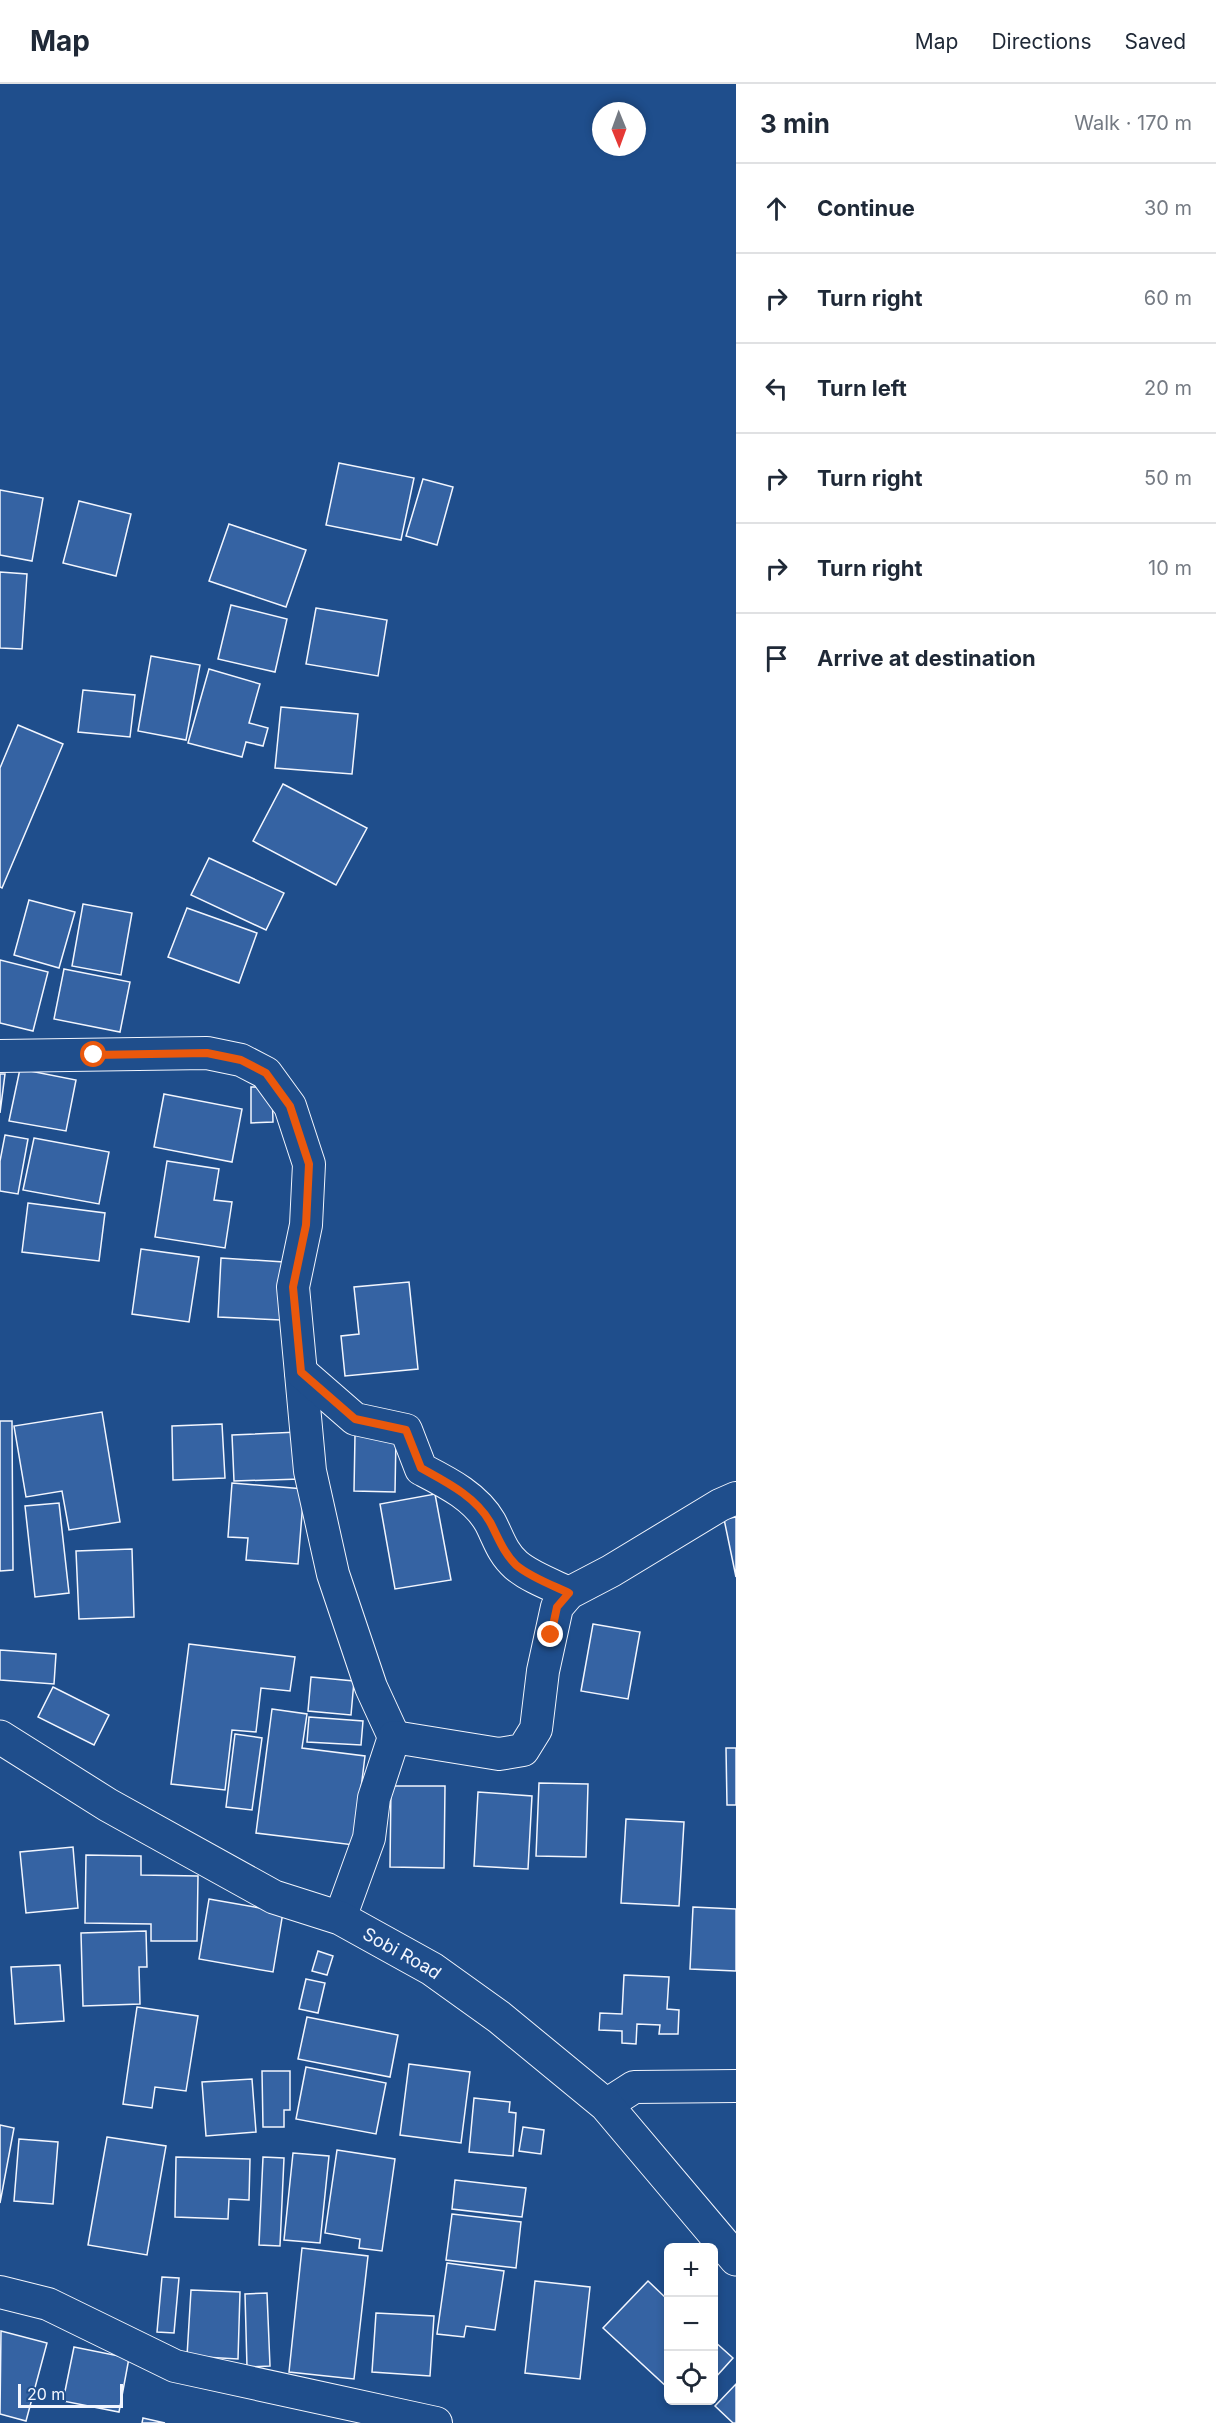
<!DOCTYPE html>
<html lang="en">
<head>
<meta charset="utf-8">
<style>
  body { margin:0; font-family:Inter,sans-serif; background:#f2f2f3; color:#1f2937 }
  .controls { position:absolute; right:18px; bottom:18px; display:grid; overflow:hidden; border-radius:9px; box-shadow:0 3px 9px #0003 }
  .controls button { width:54px; height:54px; display:grid; place-items:center; padding:0; border:0; border-bottom:2px solid #e0e1e3; background:#fff; color:#1f2937; font:30px sans-serif }
  .compass { position:absolute; left:592px; top:18px; width:54px; height:54px; border-radius:50%; background:#fff; box-shadow:0 3px 9px #0003; rotate:179deg }
  .scale { position:absolute; left:18px; bottom:15px; width:105px; box-sizing:border-box; padding-left:6px; border:3px solid #f2f6ff; border-top:0; font-size:16px; line-height:21px; white-space:nowrap; color:#f2f6ff; -webkit-text-stroke:4px #1f4e8c; paint-order:stroke }
  .stop { position:absolute; width:18px; height:18px; margin:-14px; border:4px solid #ea580c; border-radius:50%; background:#fff }
  .stop.end { background:#ea580c; border-color:#fff; box-shadow:0 2px 6px #0008 }
  .list { margin:0; padding:0; list-style:none }
  h2 { display:flex; justify-content:space-between; align-items:center; height:78px; margin:0; padding:0 24px; font-size:26px }
  h2 small { font-size:20px; font-weight:400; color:#747a83 }
  .list li { display:grid; grid-template-columns:39px 1fr auto; gap:18px; align-items:center; box-sizing:border-box; height:90px; padding:0 24px; border-top:2px solid #e0e1e3 }
  .list b { display:block; font-size:22px; white-space:nowrap }
  .list em { font-size:20px; font-style:normal; color:#747a83 }
  .icon { flex:none; width:33px; height:33px; fill:none; stroke:currentColor; stroke-width:2; stroke-linecap:round; stroke-linejoin:round }
  .map { position:relative; flex:none; width:736px; height:2339px; overflow:hidden }
  header { display:flex; align-items:center; gap:36px; box-sizing:border-box; height:84px; padding:0 30px; background:#fff; border-bottom:2px solid #e0e1e3 }
  header strong { font-size:28px }
  nav { display:flex; gap:33px; margin-inline-start:auto; font-size:21px }
  main { display:flex }
  aside { flex:1; background:#fff }
  .map>svg:first-child { display:block }
</style>
</head>
<body>
<header>
<strong>Map</strong>
<nav><a>Map</a><a>Directions</a><a>Saved</a></nav>
</header>
<main>
<div class="map">
<svg width="736" height="2339" viewBox="0 0 736 2339">
  <rect width="100%" height="100%" fill="#1f4e8c"/>
  <!-- building -->
  <g fill="#3563a3" stroke="#f2f6ff" stroke-width="1.5">
    <polygon points="339,379 414,394 401,456 326,441"/>
    <polygon points="423,395 453,403 437,461 406,452"/>
    <polygon points="0,406 43,414 32,477 0,471"/>
    <polygon points="79,417 131,430 116,492 63,479"/>
    <polygon points="229,440 306,466 286,523 209,497"/>
    <polygon points="0,488 27,490 22,565 0,564"/>
    <polygon points="231,521 287,535 275,588 218,575"/>
    <polygon points="316,524 387,536 378,592 306,580"/>
    <polygon points="151,572 200,581 186,656 138,647"/>
    <polygon points="209,585 260,600 249,639 268,644 263,662 246,658 242,673 188,659"/>
    <polygon points="83,606 135,611 130,653 78,648"/>
    <polygon points="281,623 358,630 352,690 275,684"/>
    <polygon points="18,641 63,660 2,804 0,803 0,684"/>
    <polygon points="283,700 367,744 336,801 253,757"/>
    <polygon points="209,774 284,809 266,846 191,811"/>
    <polygon points="29,816 75,828 59,884 14,871"/>
    <polygon points="83,820 132,829 121,891 72,882"/>
    <polygon points="187,824 257,849 239,899 168,873"/>
    <polygon points="0,876 48,888 33,947 0,939"/>
    <polygon points="64,885 130,898 120,948 54,935"/>
    <polygon points="20,985 76,996 66,1047 9,1037"/>
    <polygon points="0,990 5,990 0,1029"/>
    <polygon points="251,1003 272,1003 273,1038 251,1039"/>
    <polygon points="164,1010 242,1025 232,1078 154,1063"/>
    <polygon points="5,1051 28,1055 18,1110 0,1107 0,1077"/>
    <polygon points="34,1054 109,1068 99,1120 23,1106"/>
    <polygon points="167,1077 219,1085 214,1116 232,1118 225,1164 155,1153"/>
    <polygon points="28,1119 105,1129 99,1177 22,1168"/>
    <polygon points="141,1165 199,1173 189,1238 132,1230"/>
    <polygon points="221,1174 284,1178 281,1236 218,1233"/>
    <polygon points="409,1198 418,1285 345,1292 341,1252 359,1250 354,1203"/>
    <polygon points="102,1328 120,1438 69,1446 62,1407 26,1413 14,1342"/>
    <polygon points="0,1337 12,1337 13,1486 0,1487"/>
    <polygon points="222,1340 225,1394 173,1396 172,1342"/>
    <polygon points="298,1348 300,1395 234,1397 232,1351"/>
    <polygon points="355,1351 396,1352 395,1408 354,1407"/>
    <polygon points="232,1399 304,1405 298,1480 246,1476 248,1454 228,1453"/>
    <polygon points="435,1410 451,1496 395,1505 380,1420"/>
    <polygon points="59,1419 69,1509 35,1513 25,1422"/>
    <polygon points="736,1433 736,1493 724,1435"/>
    <polygon points="132,1465 134,1533 79,1535 76,1467"/>
    <polygon points="593,1540 640,1548 628,1615 581,1607"/>
    <polygon points="189,1560 295,1573 290,1607 261,1604 256,1648 232,1646 225,1706 171,1700"/>
    <polygon points="0,1566 56,1570 54,1600 0,1596"/>
    <polygon points="311,1593 354,1597 351,1631 308,1627"/>
    <polygon points="53,1603 109,1631 94,1661 38,1633"/>
    <polygon points="272,1625 307,1630 302,1664 365,1672 354,1761 256,1749"/>
    <polygon points="309,1633 363,1637 361,1661 307,1658"/>
    <polygon points="235,1650 262,1654 252,1726 226,1723"/>
    <polygon points="726,1664 736,1664 736,1721 727,1721"/>
    <polygon points="539,1699 588,1700 586,1773 536,1772"/>
    <polygon points="391,1702 445,1702 444,1784 390,1783"/>
    <polygon points="478,1708 532,1712 528,1785 474,1782"/>
    <polygon points="626,1735 684,1738 679,1822 621,1819"/>
    <polygon points="73,1763 78,1824 26,1829 20,1768"/>
    <polygon points="86,1771 141,1772 141,1791 198,1792 197,1857 151,1857 151,1840 85,1839"/>
    <polygon points="209,1815 283,1828 273,1888 199,1875"/>
    <polygon points="693,1823 736,1825 736,1887 690,1885"/>
    <polygon points="146,1847 147,1883 139,1883 140,1920 83,1922 81,1849"/>
    <polygon points="318,1867 333,1872 327,1891 312,1887"/>
    <polygon points="60,1881 64,1937 15,1940 11,1883"/>
    <polygon points="624,1891 669,1893 667,1925 679,1926 678,1950 659,1950 660,1941 637,1940 636,1960 622,1959 622,1947 599,1946 600,1929 622,1930"/>
    <polygon points="306,1895 325,1899 318,1929 299,1925"/>
    <polygon points="137,1923 198,1932 186,2007 155,2003 152,2024 123,2020"/>
    <polygon points="307,1933 398,1951 390,1993 298,1975"/>
    <polygon points="409,1980 470,1988 461,2059 400,2051"/>
    <polygon points="306,1983 386,1999 376,2050 296,2035"/>
    <polygon points="262,1987 290,1987 290,2026 284,2026 284,2043 263,2043"/>
    <polygon points="252,1995 256,2048 206,2052 202,1998"/>
    <polygon points="474,2014 510,2018 509,2028 516,2029 513,2072 469,2068"/>
    <polygon points="0,2041 14,2044 0,2119"/>
    <polygon points="523,2043 544,2046 541,2070 519,2067"/>
    <polygon points="107,2053 166,2062 147,2171 88,2161"/>
    <polygon points="19,2055 58,2058 53,2120 14,2117"/>
    <polygon points="337,2066 395,2075 382,2167 359,2164 360,2155 325,2149"/>
    <polygon points="293,2069 329,2072 320,2159 284,2156"/>
    <polygon points="176,2073 250,2075 249,2116 229,2115 228,2135 175,2133"/>
    <polygon points="263,2073 284,2074 280,2162 259,2161"/>
    <polygon points="455,2096 526,2104 522,2133 452,2125"/>
    <polygon points="452,2130 521,2138 516,2184 446,2176"/>
    <polygon points="302,2164 368,2172 354,2295 289,2288"/>
    <polygon points="447,2179 504,2187 495,2246 466,2242 464,2253 437,2250"/>
    <polygon points="162,2193 179,2194 174,2249 157,2248"/>
    <polygon points="535,2197 590,2203 580,2295 525,2289"/>
    <polygon points="648,2197 668,2216 668,2304 603,2244"/>
    <polygon points="191,2206 240,2208 238,2275 187,2272"/>
    <polygon points="267,2209 270,2282 247,2283 245,2210"/>
    <polygon points="376,2229 434,2232 430,2292 372,2288"/>
    <polygon points="1,2247 47,2259 26,2337 0,2330"/>
    <polygon points="714,2257 733,2274 714,2295"/>
    <polygon points="74,2263 129,2274 119,2328 63,2317"/>
    <polygon points="736,2300 736,2339 733,2339 715,2322"/>
    <polygon points="143,2334 165,2339 142,2339"/>
  </g>
  <g fill="none" stroke-linecap="round" stroke-linejoin="round">
    <!-- street casing -->
    <g stroke="#f2f6ff" stroke-width="34">
      <g id="street">
        <polyline points="0,972 207,969 241,976 266,989 290,1022 309,1080 306,1141 293,1203 310,1387 333,1490 371,1603 394,1653"/>
        <path d="M 301,1288 L 355,1335 L 406,1346 L 421,1385 C 446,1398 475,1412 490,1438 C 498,1453 502,1469 516,1481 C 530,1493 552,1501 569,1509"/>
        <polyline points="340,1834 369,1754 374,1714 394,1653 499,1670 523,1666 536,1645 543,1587 557,1523 569,1509 611,1487 720,1421 736,1414"/>
        <polyline points="606,2021 634,2003 736,2002"/>
        <polyline points="0,2208 48,2220 175,2282 436,2339"/>
      </g>
    </g>
    <!-- highway casing -->
    <g stroke="#f2f6ff" stroke-width="35">
      <g id="highway">
        <path id="s1" d="M 0,1653 L 108,1721 L 274,1813 L 340,1834 L 432,1885 L 499,1933 L 606,2021 L 736,2175"/>
      </g>
    </g>
    <!-- street -->
    <use href="#street" stroke="#1f4e8c" stroke-width="32"/>
    <!-- highway -->
    <use href="#highway" stroke="#1f4e8c" stroke-width="33"/>
  </g>
  <g fill="none" stroke-linecap="round" stroke-linejoin="round">
    <!-- route -->
    <path stroke="#ea580c" stroke-width="8" d="M 94,971 L 207,969 L 241,976 L 266,989 L 290,1022 L 309,1080 L 306,1141 L 293,1203 L 301,1288 L 355,1335 L 406,1346 L 421,1384 C 446,1398 475,1412 490,1438 C 498,1453 503,1468 516,1481 C 530,1493 552,1501 569,1509 L 557,1523 L 551,1551"/>
  </g>
  <g text-anchor="middle" dominant-baseline="central" stroke-width="4.5" stroke-linejoin="round" paint-order="stroke">
    <!-- street labels -->
    <g font-size="18" fill="#f2f6ff" stroke="#1f4e8c">
      <text stroke="none"><textPath href="#s1" startOffset="458">Sobi Road</textPath></text>
    </g>
  </g>
</svg>
<div class="controls">
<button>+</button>
<button>−</button>
<button><svg class="icon" aria-label="locate" viewBox="0 0 24 24"><circle cx="12" cy="12" r="6"/><path d="M12 2v4M12 18v4M2 12h4M18 12h4"/></svg></button>
</div>
<svg class="compass" viewBox="-18 -18 36 36"><path d="M0-13l5 13h-10z" fill="#e53935"/><path d="M0 13l5-13h-10z" fill="#747a83"/></svg>
<div class="scale">20 m</div>
<div class="stop" style="left:94px;top:971px"></div>
<div class="stop end" style="left:551px;top:1551px"></div>
</div>
<aside>
<h2>3 min<small>Walk · 170 m</small></h2>
<ul class="list">
<li><svg class="icon" aria-label="ahead" viewBox="0 0 24 24"><path d="M12 20V5M6 11l6-6 6 6"/></svg><div><b>Continue</b></div><em>30 m</em></li>
<li><svg class="icon" aria-label="right" viewBox="0 0 24 24"><path d="M7 20v-9h11M14 6l5 5-5 5"/></svg><div><b>Turn right</b></div><em>60 m</em></li>
<li><svg class="icon" aria-label="left" viewBox="0 0 24 24"><path d="M17 20v-9H6M10 6l-5 5 5 5"/></svg><div><b>Turn left</b></div><em>20 m</em></li>
<li><svg class="icon" aria-label="right" viewBox="0 0 24 24"><path d="M7 20v-9h11M14 6l5 5-5 5"/></svg><div><b>Turn right</b></div><em>50 m</em></li>
<li><svg class="icon" aria-label="right" viewBox="0 0 24 24"><path d="M7 20v-9h11M14 6l5 5-5 5"/></svg><div><b>Turn right</b></div><em>10 m</em></li>
<li><svg class="icon" aria-label="arrive" viewBox="0 0 24 24"><path d="M6 21V4h12l-3 4 3 4H6"/></svg><div><b>Arrive at destination</b></div></li>
</ul>
</aside>
</main>
</body>
</html>
